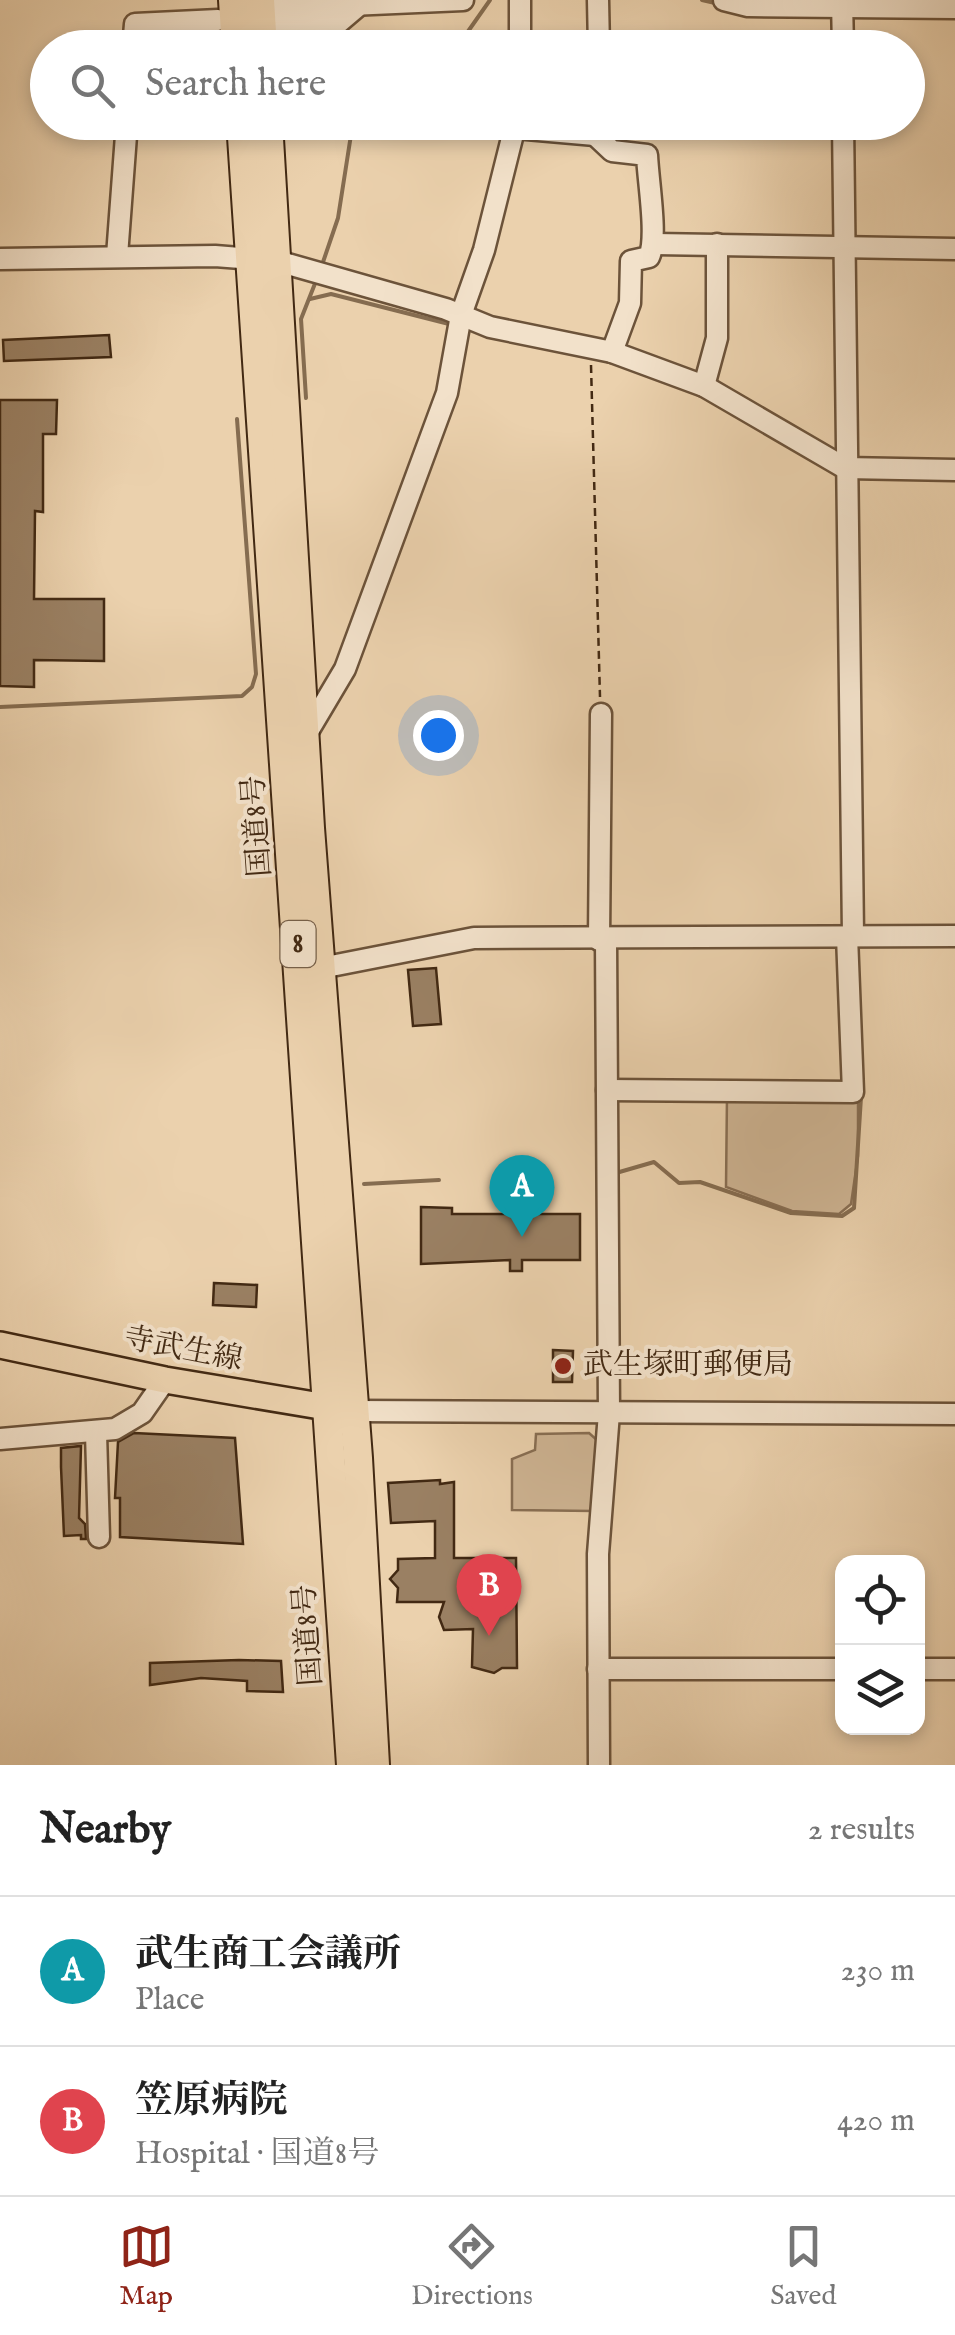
<!DOCTYPE html>
<html lang="en">
<head>
<meta charset="utf-8">
<style>
  body { margin:0; font-family:"IM FELL English","Noto Serif JP",serif; background:#f2f2f2; color:#222 }
  .controls { position:absolute; right:30px; bottom:30px; display:grid; overflow:hidden; border-radius:20px; box-shadow:0 5px 15px #0003 }
  .controls button { width:90px; height:90px; display:grid; place-items:center; padding:0; border:0; border-bottom:2px solid #e0e0e0; background:#fff; color:#222; font:50px sans-serif }
  .you { position:absolute; left:438px; top:735px; width:35px; height:35px; margin:-25px; border:8px solid #fff; border-radius:50%; background:#1a73e8; box-shadow:0 0 0 15px #1a73e833 }
  .badge { display:grid; place-items:center; width:65px; height:65px; border-radius:50%; background:#8f2418; color:#fff; font-size:32px; font-weight:700 }
  .pin { position:absolute; translate:-50% -82px; filter:drop-shadow(0 2px 5px #0008) }
  .pin::after { content:''; position:absolute; top:52px; width:35px; height:30px; background:inherit; clip-path:polygon(0 0,100% 0,50% 100%) }
  .list { margin:0; padding:0; list-style:none }
  h2 { display:flex; justify-content:space-between; align-items:center; height:130px; margin:0; padding:0 40px; font-size:42px }
  h2 small { font-size:32px; font-weight:400; color:#767676 }
  .list li { display:grid; grid-template-columns:65px 1fr auto; gap:30px; align-items:center; box-sizing:border-box; height:150px; padding:0 40px; border-top:2px solid #e0e0e0 }
  .list b { display:block; font-size:38px; white-space:nowrap }
  .list p { margin:0; font-size:32px; white-space:nowrap; color:#767676 }
  .list em { font-size:32px; font-style:normal; color:#767676 }
  .icon { flex:none; width:55px; height:55px; fill:none; stroke:currentColor; stroke-width:2; stroke-linecap:round; stroke-linejoin:round }
  .map { position:relative; flex:none; width:955px; height:1765px; overflow:hidden }
  .search { position:absolute; background:#fff; box-shadow:0 5px 15px #0003; left:30px; right:30px; top:30px; height:110px; display:flex; align-items:center; gap:25px; box-sizing:border-box; padding:0 35px; border-radius:55px; color:#767676; font-size:38px }
  .sheet { height:430px; background:#fff }
  nav { display:flex; justify-content:space-around; align-items:center; box-sizing:border-box; height:140px; border-top:2px solid #e0e0e0; background:#fff; font-size:28px; color:#767676 }
  nav a { display:grid; justify-items:center; gap:5px }
  nav .on { color:#8f2418 }
  .map>svg:first-child { display:block }
</style>
</head>
<body>
<div class="map">
<svg width="955" height="1765" viewBox="0 0 955 1765">
  <rect width="100%" height="100%" fill="#ebd1ad"/>
  <filter id="stains"><feTurbulence type="fractalNoise" baseFrequency=".002" numOctaves="4"/><feColorMatrix values="0 0 0 0 .2 0 0 0 0 .09 0 0 0 0 .02 0 0 0 .5 -.17"/></filter>
  <radialGradient id="worn" r=".72"><stop offset=".6" stop-color="#630" stop-opacity="0"/><stop offset="1" stop-color="#630" stop-opacity=".3"/></radialGradient>
  <!-- green -->
  <g fill="#ceb493" stroke="#886e53" stroke-width="2.5">
    <polygon points="727,1096 858,1097 858,1156 851,1204 839,1214 792,1211 726,1187"/>
    <polygon points="589,1433 598,1441 593,1511 512,1510 512,1459 535,1450 536,1434"/>
  </g>
  <g fill="none" stroke-linecap="round" stroke-linejoin="round">
    <!-- stream -->
    <g stroke="#856c50" stroke-width="4">
      <polyline points="702,0 715,3"/>
      <polyline points="451,48 462,40 490,0"/>
      <polyline points="321,268 338,218 353,122"/>
      <polyline points="310,299 331,294 453,325"/>
      <polyline points="306,398 301,319 316,281"/>
      <polyline points="0,707 242,696 252,687 256,674 237,419"/>
      <polyline points="616,1173 654,1162 679,1183 700,1182 791,1213 842,1216 854,1208 861,1097"/>
      <polyline points="364,1184 439,1180"/>
    </g>
  </g>
  <!-- building -->
  <g fill="#9a8063" stroke="#422913" stroke-width="2.5">
    <polygon points="109,335 111,357 4,361 3,340"/>
    <polygon points="0,400 57,400 56,434 43,434 43,512 35,511 34,599 104,599 104,661 34,660 34,687 0,686"/>
    <polygon points="436,968 441,1024 413,1026 408,970"/>
    <polygon points="421,1207 452,1208 452,1214 580,1214 580,1260 522,1260 522,1271 510,1271 510,1260 421,1264"/>
    <polygon points="214,1283 257,1285 256,1307 213,1305"/>
    <polygon points="553,1350 573,1351 572,1382 553,1382"/>
    <polygon points="134,1433 235,1438 243,1544 120,1537 120,1498 115,1498 118,1442"/>
    <polygon points="81,1446 79,1518 85,1524 86,1539 81,1539 81,1535 64,1536 61,1467 61,1448"/>
    <polygon points="440,1480 440,1484 454,1482 454,1558 516,1558 517,1668 502,1668 494,1673 472,1667 473,1629 444,1630 439,1617 444,1602 397,1602 398,1588 390,1579 398,1570 398,1559 435,1558 435,1521 391,1523 388,1483"/>
    <polygon points="239,1660 281,1661 283,1692 247,1691 247,1681 201,1678 150,1685 150,1663"/>
  </g>
  <g fill="none" stroke-linecap="round" stroke-linejoin="round">
    <!-- minor casing -->
    <g stroke="#6c533a" stroke-width="25">
      <g id="minor">
        <polyline points="520,0 520,48"/>
        <polyline points="598,0 599,48"/>
        <polyline points="724,0 748,6 955,8"/>
        <polyline points="842,0 843,48"/>
        <polyline points="260,9 463,0"/>
        <polyline points="261,27 337,24 357,7"/>
        <polyline points="133,48 135,24 218,20"/>
        <polyline points="843,122 853,935"/>
        <polyline points="515,128 595,135"/>
        <path d="M 595,135 L 612,151 L 647,155 C 648,181 658,238 649,257 L 631,261 L 630,303 L 612,352"/>
        <polyline points="655,244 955,249"/>
        <polyline points="117,256 127,122"/>
        <polyline points="0,259 215,256 277,261 446,309 490,327 612,352 704,386 845,468 955,470"/>
        <polyline points="704,386 717,338 717,244"/>
        <polyline points="307,733 345,669 447,393 461,315 484,250 516,122"/>
        <polyline points="599,940 601,714"/>
        <polyline points="321,968 474,938 955,936"/>
        <polyline points="607,1090 853,1092 847,936"/>
        <polyline points="354,1411 955,1414"/>
        <polyline points="96,1433 99,1537"/>
        <polyline points="0,1439 115,1429 142,1413 165,1380"/>
        <polyline points="598,1669 842,1669"/>
        <polyline points="918,1669 955,1669"/>
        <polyline points="599,1765 598,1554 609,1413 606,940"/>
      </g>
    </g>
    <!-- major casing -->
    <g stroke="#422913" stroke-width="30">
      <polyline id="major" points="0,1345 165,1380 344,1410"/>
    </g>
    <!-- highway casing -->
    <g stroke="#422913" stroke-width="32">
      <g id="highway">
        <polyline points="233,0 236,48"/>
        <polyline points="260,0 263,48"/>
        <polyline points="241,122 351,1765"/>
        <polyline points="268,122 310,828 358,1458 375,1765"/>
      </g>
    </g>
    <!-- path -->
    <polyline stroke="#422913" stroke-width="2.5" stroke-dasharray="8 5" stroke-linecap="butt" points="591,365 600,697"/>
    <!-- minor -->
    <use href="#minor" stroke="#f2e1ca" stroke-width="20"/>
    <!-- major -->
    <use href="#major" stroke="#ebd1ad" stroke-width="25"/>
    <!-- highway -->
    <use href="#highway" stroke="#ebd1ad" stroke-width="28"/>
  </g>
  <!-- markers -->
  <circle fill="#8f2418" stroke="#f2e1ca" stroke-width="4" cx="563" cy="1366" r="10"/>
  <g text-anchor="middle" dominant-baseline="central" stroke-width="8" stroke-linejoin="round" paint-order="stroke">
    <!-- shield labels -->
    <rect fill="#f2e1ca" stroke="#77604a" stroke-width="2.5" x="280.5" y="921" width="35" height="46" rx="8"/>
    <g font-size="28" font-weight="bold" fill="#422913">
      <text x="298" y="944">8</text>
    </g>
    <!-- street labels -->
    <g font-size="30" fill="#422913" stroke="#f2e1ca">
      <text transform="translate(258 826) rotate(-94)">国道8号</text>
      <text transform="translate(183 1350) rotate(11)">寺武生線</text>
      <text transform="translate(309 1635) rotate(-94)">国道8号</text>
    </g>
    <!-- poi labels -->
    <g font-size="30" fill="#422913" stroke="#f2e1ca" text-anchor="start">
      <text x="583" y="1366">武生塚町郵便局</text>
    </g>
  </g>
  <rect width="100%" height="100%" filter="url(#stains)"/>
  <rect width="100%" height="100%" fill="url(#worn)"/>
</svg>
<div class="controls">
<button><svg class="icon" aria-label="locate" viewBox="0 0 24 24"><circle cx="12" cy="12" r="6"/><path d="M12 2v4M12 18v4M2 12h4M18 12h4"/></svg></button>
<button><svg class="icon" aria-label="layers" viewBox="0 0 24 24"><path d="M12 4l9 5-9 5-9-5zM3 14l9 5 9-5"/></svg></button>
</div>
<div class="you"></div>
<div class="pin badge" style="left:522px;top:1237px;background:#0f9aa8">A</div>
<div class="pin badge" style="left:489px;top:1636px;background:#e0444e">B</div>
<div class="search"><svg class="icon" aria-label="search" viewBox="0 0 24 24"><circle cx="10" cy="10" r="6"/><path d="M15 15l6 6"/></svg>Search here</div>
</div>
<section class="sheet">
<h2>Nearby<small>2 results</small></h2>
<ul class="list">
<li><span class="badge" style="background:#0f9aa8">A</span><div><b>武生商工会議所</b><p>Place</p></div><em>230 m</em></li>
<li><span class="badge" style="background:#e0444e">B</span><div><b>笠原病院</b><p>Hospital · 国道8号</p></div><em>420 m</em></li>
</ul>
</section>
<nav>
<a class="on"><svg class="icon" aria-label="map" viewBox="0 0 24 24"><path d="M3 6l6-2 6 2 6-2v14l-6 2-6-2-6 2zM9 4v14M15 6v14"/></svg>Map</a>
<a><svg class="icon" aria-label="directions" viewBox="0 0 24 24"><path d="M12 3l9 9-9 9-9-9zM9 14v-3h6M13 9l2 2-2 2"/></svg>Directions</a>
<a><svg class="icon" aria-label="saved" viewBox="0 0 24 24"><path d="M7 4h10v16l-5-4-5 4z"/></svg>Saved</a>
</nav>
</body>
</html>
